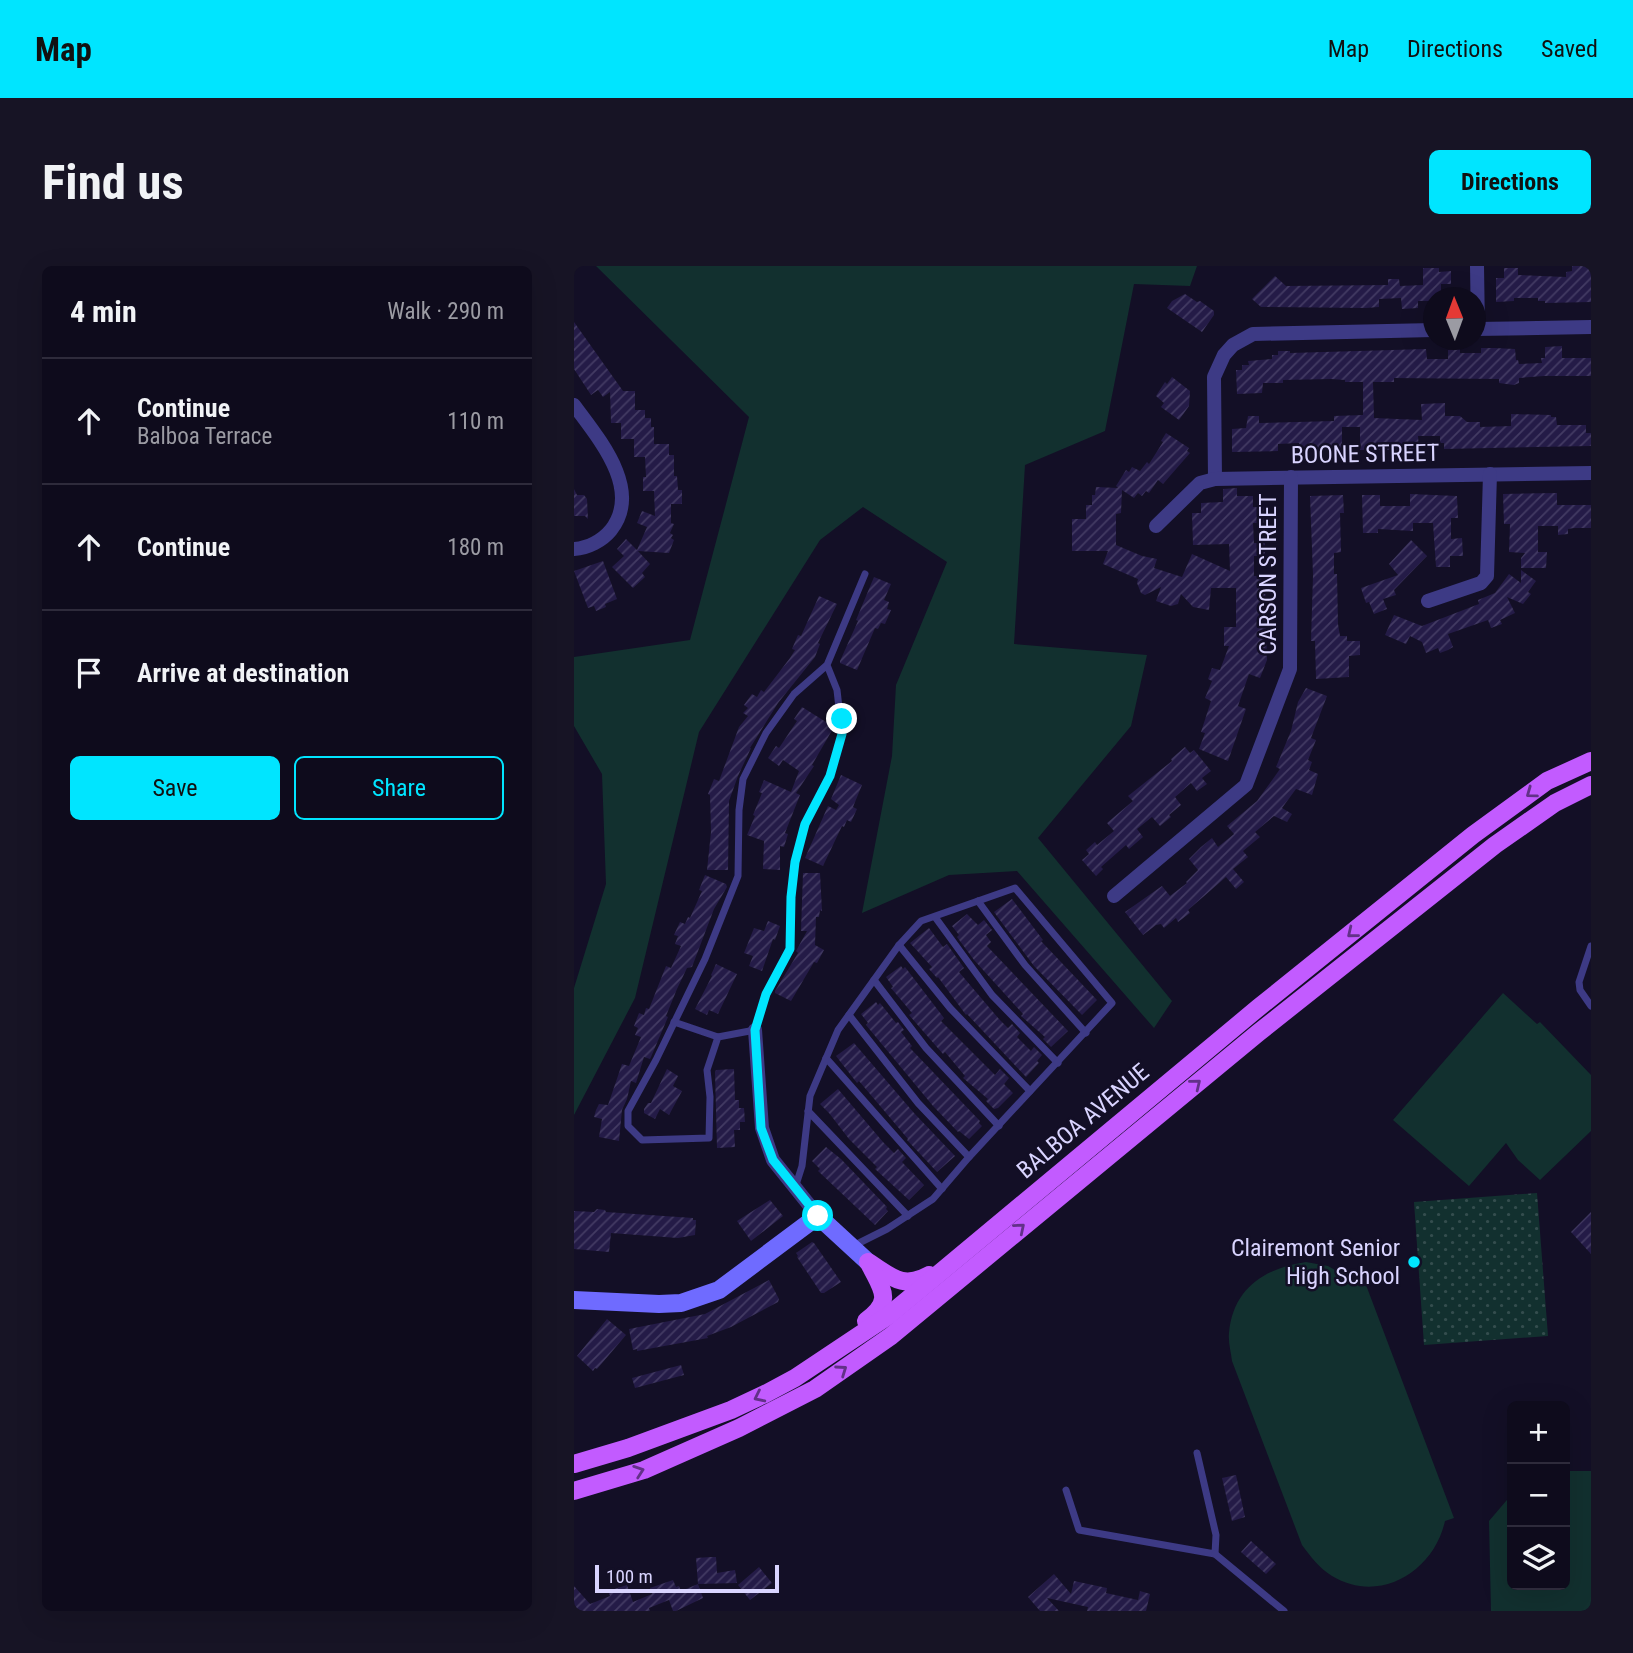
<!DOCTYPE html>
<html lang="en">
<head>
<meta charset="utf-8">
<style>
  body { margin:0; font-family:"Roboto Condensed",sans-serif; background:#171425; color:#f1f3f6 }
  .controls { position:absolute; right:21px; bottom:21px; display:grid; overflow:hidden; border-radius:10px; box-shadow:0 7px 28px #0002 }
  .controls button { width:63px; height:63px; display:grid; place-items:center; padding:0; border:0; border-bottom:2px solid #2e2b3b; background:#0e0b1c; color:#f1f3f6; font:35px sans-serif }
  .compass { position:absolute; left:849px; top:21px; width:63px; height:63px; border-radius:50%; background:#0e0b1c; box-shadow:0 7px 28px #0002; rotate:359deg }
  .scale { position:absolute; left:21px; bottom:18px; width:184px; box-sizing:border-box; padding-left:7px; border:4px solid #d9d4ff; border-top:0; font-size:19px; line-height:24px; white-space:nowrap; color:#d9d4ff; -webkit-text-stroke:5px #130f26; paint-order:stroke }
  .stop { position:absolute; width:21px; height:21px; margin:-16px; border:5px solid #00e5ff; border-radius:50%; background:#fff }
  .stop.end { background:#00e5ff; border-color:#fff; box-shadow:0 2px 7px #0008 }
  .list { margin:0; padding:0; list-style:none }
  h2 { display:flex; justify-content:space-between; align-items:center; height:91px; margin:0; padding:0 28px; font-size:30px }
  h2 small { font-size:23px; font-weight:400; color:#9b9ba3 }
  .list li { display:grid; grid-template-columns:46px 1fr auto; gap:21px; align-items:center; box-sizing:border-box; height:126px; padding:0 28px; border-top:2px solid #2e2b3b }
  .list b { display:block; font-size:26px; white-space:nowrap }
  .list p { margin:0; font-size:23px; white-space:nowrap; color:#9b9ba3 }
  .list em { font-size:23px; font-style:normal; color:#9b9ba3 }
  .actions { display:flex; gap:14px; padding:21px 28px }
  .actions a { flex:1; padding:16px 0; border:2px solid #00e5ff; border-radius:10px; text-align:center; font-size:24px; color:#00e5ff }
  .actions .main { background:#00e5ff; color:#111 }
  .icon { flex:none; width:38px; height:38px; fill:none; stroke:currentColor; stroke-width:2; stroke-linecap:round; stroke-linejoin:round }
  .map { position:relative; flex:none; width:1017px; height:1345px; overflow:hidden; border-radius:10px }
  header { display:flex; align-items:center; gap:42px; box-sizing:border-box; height:98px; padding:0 35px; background:#00e5ff; color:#111 }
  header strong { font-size:33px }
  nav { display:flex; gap:38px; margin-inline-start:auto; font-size:24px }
  .intro { display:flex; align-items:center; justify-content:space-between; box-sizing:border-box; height:168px; padding:0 42px }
  h1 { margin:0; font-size:49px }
  .button { padding:18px 32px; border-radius:10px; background:#00e5ff; color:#111; font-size:24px; font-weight:700 }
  main { display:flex; gap:42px; padding:0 42px }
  aside { flex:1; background:#0e0b1c; border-radius:10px; box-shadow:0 7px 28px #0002 }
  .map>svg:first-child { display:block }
</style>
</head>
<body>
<header>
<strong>Map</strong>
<nav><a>Map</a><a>Directions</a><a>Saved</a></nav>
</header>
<div class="intro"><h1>Find us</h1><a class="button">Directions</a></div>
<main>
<aside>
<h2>4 min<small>Walk · 290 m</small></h2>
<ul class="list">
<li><svg class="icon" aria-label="ahead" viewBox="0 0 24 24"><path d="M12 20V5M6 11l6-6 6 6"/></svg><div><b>Continue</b><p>Balboa Terrace</p></div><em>110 m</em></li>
<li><svg class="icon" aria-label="ahead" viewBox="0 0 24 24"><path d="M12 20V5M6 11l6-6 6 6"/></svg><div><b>Continue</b></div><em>180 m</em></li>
<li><svg class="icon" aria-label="arrive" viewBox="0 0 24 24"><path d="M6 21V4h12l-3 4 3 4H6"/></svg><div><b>Arrive at destination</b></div></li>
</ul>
<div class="actions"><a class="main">Save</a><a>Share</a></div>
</aside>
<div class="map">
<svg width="1017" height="1345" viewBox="0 0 1017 1345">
  <defs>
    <pattern id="park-dots" width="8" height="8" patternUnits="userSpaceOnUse" patternTransform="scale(1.75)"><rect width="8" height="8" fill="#12302f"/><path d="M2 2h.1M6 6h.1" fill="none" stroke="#344d4e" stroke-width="1.8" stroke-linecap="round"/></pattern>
    <pattern id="building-hatch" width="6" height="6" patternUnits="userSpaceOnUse" patternTransform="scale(1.75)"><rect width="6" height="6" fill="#241b47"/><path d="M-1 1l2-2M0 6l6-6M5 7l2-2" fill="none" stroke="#433b63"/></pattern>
  </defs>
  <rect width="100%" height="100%" fill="#130f26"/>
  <!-- grass -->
  <g fill="#12302f">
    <polygon points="22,0 623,0 616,20 560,18 531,165 451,199 440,378 573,389 557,460 464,572 598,735 580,762 443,605 375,609 288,647 318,490 322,419 373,296 289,241 246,274 125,466 61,732 0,849 0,722 32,618 28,508 0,460 0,391 116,374 175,151"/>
    <polygon points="929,727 963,758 966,756 1017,809 1017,865 966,914 944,894 932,877 895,920 819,854"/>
    <path d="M 732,996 L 754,1000 L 780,1015 L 789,1011 L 880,1252 L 871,1255 C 860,1305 806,1339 758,1310 C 745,1302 737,1291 728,1279 L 658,1095 C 657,1086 654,1076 655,1067 C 659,1022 691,1002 732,996 Z"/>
    <polygon points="991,1205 1017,1205 1017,1345 917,1345 915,1255 938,1228 938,1319 991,1319"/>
  </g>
  <!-- park -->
  <polygon fill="url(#park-dots)" points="963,927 974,1070 850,1079 840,936"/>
  <!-- building -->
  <g fill="url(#building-hatch)">
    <polygon points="998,0 1017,0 1017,36 971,37 971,35 964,35 964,32 940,32 940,35 922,36 922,12 930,12 930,2 944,2 944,9 992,11 992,6 998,5"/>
    <polygon points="849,2 865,2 865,6 877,5 877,18 867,18 867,32 859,32 859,35 844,35 844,42 828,43 827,32 805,33 805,41 792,42 687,41 678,33 701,10 712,20 814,19 814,13 825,13 826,20 849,19"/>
    <polygon points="611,28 623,36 626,35 640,45 640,49 628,66 593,42 598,35"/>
    <polygon points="0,56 49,125 61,125 61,144 71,144 71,152 77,152 77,161 80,161 80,178 95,178 95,189 100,189 100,210 103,210 104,224 108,224 108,238 97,238 97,257 100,258 96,267 99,269 97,272 100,274 95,287 64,285 76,298 68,307 71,311 59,322 38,301 50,290 43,283 52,273 63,284 73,261 63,257 68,245 81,250 80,225 69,225 69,211 72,211 71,191 60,191 60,173 47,173 47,157 37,157 36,126 29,131 24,124 17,129 0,103"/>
    <polygon points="988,80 988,92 1017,92 1017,110 970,110 945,112 945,117 940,119 925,117 925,113 820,112 820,116 799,116 800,152 848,154 847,138 871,137 871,150 886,150 893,156 906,156 906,161 937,160 937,148 977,149 977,151 982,151 983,159 1012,159 1012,167 1017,167 1017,180 870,183 870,177 866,177 866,170 844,170 845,183 786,184 786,161 768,161 768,184 725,183 725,177 704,178 704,185 658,186 658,163 672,162 674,150 685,150 685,157 760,155 760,150 789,149 789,116 771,116 771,114 757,113 709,114 709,117 689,117 688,127 663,128 662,104 668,104 668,99 675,99 674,95 698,93 698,89 704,89 704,85 716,85 716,87 852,83 853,93 874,93 874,84 886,83 886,87 907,87 907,82 920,82 941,83 942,94 944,94 945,98 968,97 967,92 971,92 971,81"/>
    <polygon points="598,111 616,125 615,140 605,154 587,141 590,137 582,130 591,116 593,118"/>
    <polygon points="592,167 615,182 613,185 616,187 589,218 584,214 575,227 572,225 568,230 564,227 560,232 548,224 547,247 542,248 542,279 568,290 583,293 580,302 608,311 618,288 656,305 655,278 619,279 618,247 627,247 627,237 649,236 649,223 663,222 663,230 679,230 679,241 691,241 691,257 679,257 680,277 691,277 691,290 680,290 680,310 691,310 693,394 686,412 675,408 664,440 672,443 654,495 625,483 631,467 627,466 637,435 631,432 638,415 634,413 638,402 646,404 655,380 650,380 650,361 662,361 662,322 637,322 635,344 619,341 607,328 604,338 597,340 582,335 587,321 571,329 567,327 563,317 564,313 529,298 534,285 498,285 498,253 512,253 512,239 518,239 518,229 521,229 522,221 544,222 542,220 552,204 555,206 558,201 566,205 573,196 575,198 589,176 587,175"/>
    <polygon points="0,223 3,229 10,229 13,233 14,253 11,250 0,250"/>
    <polygon points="983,227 983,239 1017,239 1017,262 1000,262 994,263 994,268 984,269 984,260 964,260 964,286 973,286 972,302 947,302 947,292 951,287 935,286 936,258 930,258 929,228"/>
    <polygon points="836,228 883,230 884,252 877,252 877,273 888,272 889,290 876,290 876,301 862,301 859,257 839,257 839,265 804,263 804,267 789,267 788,229 806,229 806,240 836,240"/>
    <polygon points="769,229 770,247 766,247 767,286 760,287 760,308 763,308 764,358 766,370 773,370 773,375 786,375 786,389 775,390 775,411 742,413 741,375 737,375 739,309 736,230"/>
    <polygon points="837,274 853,290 820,324 822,329 809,333 813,343 800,348 795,336 792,337 787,322 824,309 815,298"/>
    <polygon points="29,295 43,333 31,338 32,341 22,345 20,340 14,342 0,305"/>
    <polygon points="947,304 962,315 954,326 957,328 949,338 933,331 941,347 926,354 928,358 917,362 914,354 874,368 879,381 874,384 866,387 864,382 852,387 848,376 836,370 832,378 811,369 820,349 848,360 905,338 904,334 921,327 935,308 947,317"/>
    <polygon points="300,311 317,318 310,334 315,336 313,343 317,344 311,358 307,357 304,363 301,362 283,404 266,397 266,395 284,355 282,354"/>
    <polygon points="245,330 263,338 244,377 246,378 241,391 204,437 176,482 177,482 164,510 155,535 154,604 133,604 137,566 136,529 134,528 140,513 145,515 165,461 174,450 169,447 174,442 170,439 178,428 183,431 187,424 190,426 216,392 221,384 218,383 224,369 227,370"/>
    <polygon points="732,422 753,430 737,472 742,474 734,494 738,496 735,504 744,508 738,529 722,523 708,542 718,548 713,556 700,550 681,566 686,571 669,585 674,591 659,603 670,616 662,623 652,611 614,644 616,647 604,656 602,652 590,662 587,658 582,659 569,669 551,646 588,620 596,630 613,617 612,616 624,604 615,593 627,581 638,572 644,581 660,568 653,560 683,535 706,503 702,501 717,465 724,436"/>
    <polygon points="228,441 260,461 238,499 240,500 222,527 226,529 211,567 214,568 210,581 206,580 206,604 189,603 190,575 173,569 181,550 179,549 188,527 185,526 190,514 217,526 225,505 209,494 205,500 194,492 202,480 205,482 223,455 220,453"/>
    <polygon points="611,481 616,487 620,484 637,505 628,512 633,518 623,525 617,517 601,531 607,539 595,549 597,551 586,560 578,551 563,563 569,571 555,583 552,579 527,601 529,603 522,610 508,594 515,588 512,584 521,576 523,579 540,565 533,557 559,535 554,530 598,495 597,493"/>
    <polygon points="267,509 288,519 279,541 283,543 277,556 273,554 270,561 268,560 249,600 231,592 254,540 262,544 265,539 257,533"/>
    <polygon points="229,607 246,607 248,645 246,644 245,651 242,651 241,679 250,684 243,697 240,696 217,735 201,727 201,725 224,687 222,685 233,665 227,665"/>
    <polygon points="131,609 152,618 153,621 140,643 118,701 113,702 103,723 92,750 94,751 77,791 76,793 70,791 62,817 57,815 53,833 48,844 45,875 25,871 28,853 20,851 22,844 25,838 34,839 48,798 55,800 67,771 61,769 64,762 60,760 65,747 70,749 72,742 75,743 92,700 97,702 107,680 101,678 104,670 100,669 106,656 111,658 114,651 116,652 128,625 125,624"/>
    <polygon points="438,633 469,674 467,675 523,734 508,749 460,700 420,646"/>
    <polygon points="393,648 404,659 410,654 418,664 412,669 417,676 413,680 494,765 477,781 469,773 471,771 447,750 449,748 400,694 383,671 385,669 378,660"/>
    <polygon points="194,655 206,660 201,674 199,673 188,705 175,700 179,690 170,687 180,662 190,665"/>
    <polygon points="355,662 369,681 373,678 390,702 385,706 425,753 434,762 438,758 446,767 443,771 457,785 460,781 468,789 463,795 465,797 452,811 393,748 392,749 364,711 363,712 355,703 358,701 336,677"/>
    <polygon points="142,698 163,708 144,748 135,744 133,749 121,743 138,710 137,709"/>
    <polygon points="327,700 329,703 331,701 370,752 367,755 421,809 426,803 435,812 430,818 439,827 424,842 420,843 412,835 414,833 389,812 391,810 371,786 369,788 335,749 338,747 317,722 319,721 312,711"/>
    <polygon points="302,736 304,739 306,737 322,757 324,756 330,764 327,766 338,780 336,782 406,855 405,857 408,860 395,873 385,865 384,866 359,840 292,759 294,757 287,748"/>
    <polygon points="280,777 340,847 381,890 363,906 333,874 334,873 285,815 283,817 262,790"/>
    <polygon points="93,803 104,810 99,820 108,825 95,849 86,843 81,853 70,847 70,843 74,837 77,837"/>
    <polygon points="160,803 161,834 165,834 165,842 170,842 171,856 166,856 166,864 160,864 161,881 143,882 141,806 142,804"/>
    <polygon points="264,823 309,876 320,887 324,883 332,892 328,896 350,919 335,934 301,903 303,901 275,873 255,847 246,838"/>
    <polygon points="252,881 267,893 313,941 312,943 314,945 301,959 244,905 246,903 238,895"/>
    <polygon points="196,934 209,950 177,975 163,955"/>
    <polygon points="23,943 31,944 32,946 119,952 119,954 122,954 121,969 104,972 37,967 35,986 0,983 0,945 20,946"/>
    <polygon points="1017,946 1017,988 997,966"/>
    <polygon points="238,976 240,977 267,1016 250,1027 247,1027 223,991 224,990 222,987"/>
    <polygon points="195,1014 205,1033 204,1036 157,1061 133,1070 134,1072 63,1085 63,1083 59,1084 55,1063 131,1048"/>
    <polygon points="33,1053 52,1069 23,1103 21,1102 19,1105 3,1090"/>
    <polygon points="107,1099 110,1109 61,1122 58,1112"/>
    <polygon points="662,1209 671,1251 658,1255 648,1212"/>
    <polygon points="677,1275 702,1298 692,1308 667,1286"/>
    <polygon points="137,1291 142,1291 143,1307 161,1304 163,1317 124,1318 122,1292"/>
    <polygon points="185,1301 198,1317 176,1334 164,1319"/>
    <polygon points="480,1308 497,1328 500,1315 533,1322 532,1327 564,1334 566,1325 576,1328 572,1345 513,1345 514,1341 473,1332 485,1345 466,1345 454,1331"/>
    <polygon points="99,1314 102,1321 105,1320 107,1325 124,1318 129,1332 102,1345 99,1345 95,1334 75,1342 76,1345 0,1345 0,1320 16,1338 36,1330 34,1325 53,1319 59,1336 78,1328 76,1322"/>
  </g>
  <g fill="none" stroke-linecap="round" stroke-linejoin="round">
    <!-- lane -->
    <g stroke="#3d3a85" stroke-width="7">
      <polyline points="253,399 220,428 192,467 169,513 165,544 164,610 131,693 82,794 54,845 54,860 68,874 135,872 136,831 133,804 144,771 181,764 192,728 216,683 217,631 221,596 231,558 256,510 268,469 263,424 253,399 291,308"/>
      <polyline points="404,635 451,699 512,767"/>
      <polyline points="361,651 418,729 484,797"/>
      <polyline points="325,679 376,742 456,825"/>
      <polyline points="1017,680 1005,716 1006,724 1017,740"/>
      <polyline points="300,714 352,782 425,860"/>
      <polyline points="275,749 344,837 395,891"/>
      <polyline points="100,756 144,771"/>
      <polyline points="252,792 368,923"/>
      <polyline points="234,845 334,950"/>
      <polyline points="221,922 228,900 236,830 264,764 325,679 347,655 441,622 538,737 395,891 359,933 313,963 279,980"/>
      <polyline points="492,1224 505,1264 641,1288 642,1269 623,1187"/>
      <polyline points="641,1288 710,1345"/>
    </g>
    <!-- street -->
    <g stroke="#3d3a85" stroke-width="14">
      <polyline points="903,0 904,63"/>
      <polyline points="902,63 1017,61"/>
      <path d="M 0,139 C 24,172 69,223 37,264 C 28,275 14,282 0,283"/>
      <polyline points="641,213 640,111 650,89 659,79 679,68 860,64"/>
      <polyline points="582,260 626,217 641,213 1017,207"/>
      <polyline points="854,335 907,317 913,310 916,208"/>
      <polyline points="540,630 672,519 716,403 717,211"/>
      <polyline points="181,764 188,862 199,894 244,950"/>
    </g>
    <!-- secondary -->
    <polyline stroke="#6f6bff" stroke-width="18" points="0,1034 85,1038 107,1037 145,1024 244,950 294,996"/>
    <!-- primary -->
    <g stroke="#c25bff" stroke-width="18">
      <path d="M 294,996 C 317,1010 328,1024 355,1009"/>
      <path d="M 292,1055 C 320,1034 308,1024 296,999"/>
      <polyline points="0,1198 54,1182 157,1144 191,1128 221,1112 314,1050 684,742 899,569 973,515 1017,495"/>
      <polyline points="0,1225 70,1204 165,1162 241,1123 317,1070 684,767 921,579 981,537 1017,519"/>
    </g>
  </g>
  <!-- one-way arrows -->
  <defs><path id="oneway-chevron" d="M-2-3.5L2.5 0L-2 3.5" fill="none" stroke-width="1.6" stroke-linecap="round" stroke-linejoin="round" transform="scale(1.75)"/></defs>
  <g stroke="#623188">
    <use href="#oneway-chevron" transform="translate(957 527) rotate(144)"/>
    <use href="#oneway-chevron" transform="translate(778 667) rotate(141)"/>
    <use href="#oneway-chevron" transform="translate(622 818) rotate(-39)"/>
    <use href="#oneway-chevron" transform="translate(446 962) rotate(-40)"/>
    <use href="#oneway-chevron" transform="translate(268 1104) rotate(-35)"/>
    <use href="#oneway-chevron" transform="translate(185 1131) rotate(154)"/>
    <use href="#oneway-chevron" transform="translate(65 1205) rotate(-19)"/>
  </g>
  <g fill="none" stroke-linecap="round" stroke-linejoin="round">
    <!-- route -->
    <polyline stroke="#00e5ff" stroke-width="9" points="244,950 199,894 187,862 181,764 192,728 216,683 217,631 221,596 231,558 256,510 268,468 268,453"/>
  </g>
  <!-- markers -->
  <circle fill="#00e5ff" stroke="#130f26" stroke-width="2.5" cx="840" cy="996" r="7"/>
  <g text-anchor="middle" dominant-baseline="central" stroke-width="5" stroke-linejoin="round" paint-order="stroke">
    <!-- street labels -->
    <g font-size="24" fill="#d9d4ff" stroke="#130f26">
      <text transform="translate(791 188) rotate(-1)">BOONE STREET</text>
      <text transform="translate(694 308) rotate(-90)">CARSON STREET</text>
      <text transform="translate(509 855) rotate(-40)">BALBOA AVENUE</text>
    </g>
    <!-- poi labels -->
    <g font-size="24" fill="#d9d4ff" stroke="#130f26" text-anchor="end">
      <text x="826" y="982">Clairemont Senior<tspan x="826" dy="28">High School</tspan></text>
    </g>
  </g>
</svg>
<div class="controls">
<button>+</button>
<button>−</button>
<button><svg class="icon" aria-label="layers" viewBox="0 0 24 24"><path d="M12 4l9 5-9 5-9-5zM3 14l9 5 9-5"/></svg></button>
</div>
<svg class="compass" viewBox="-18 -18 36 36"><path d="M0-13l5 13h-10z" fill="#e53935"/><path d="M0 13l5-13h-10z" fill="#9b9ba3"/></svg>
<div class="scale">100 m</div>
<div class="stop" style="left:244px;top:950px"></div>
<div class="stop end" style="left:268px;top:453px"></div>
</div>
</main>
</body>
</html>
